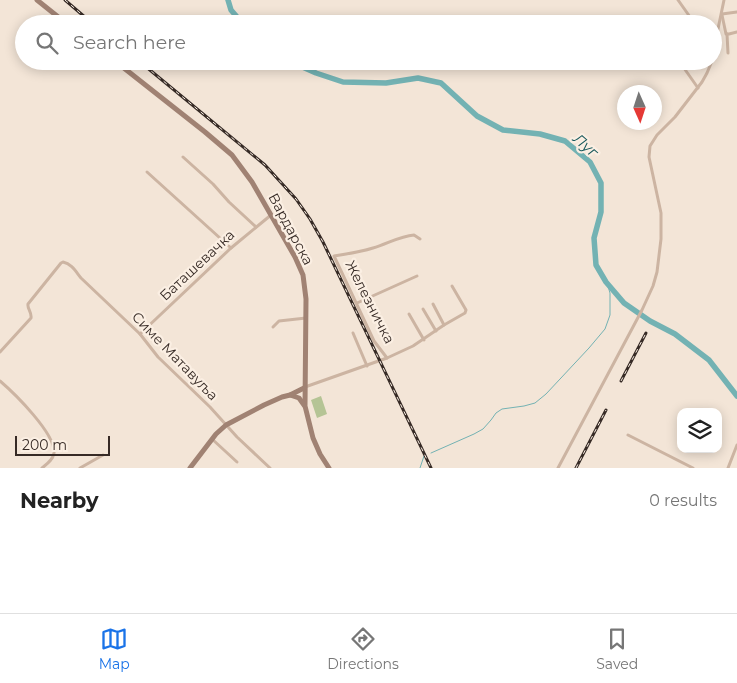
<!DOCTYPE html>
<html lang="en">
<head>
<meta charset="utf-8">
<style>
  body { margin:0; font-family:Montserrat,sans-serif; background:#f2f2f2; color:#222 }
  .controls { position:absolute; right:15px; bottom:15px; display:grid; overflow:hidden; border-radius:10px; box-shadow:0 2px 12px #0003 }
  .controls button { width:45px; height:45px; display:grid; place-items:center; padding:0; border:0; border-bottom:1px solid #e0e0e0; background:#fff; color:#222; font:25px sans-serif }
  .compass { position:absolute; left:617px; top:85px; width:45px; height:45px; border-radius:50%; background:#fff; box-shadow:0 2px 12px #0003; rotate:177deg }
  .scale { position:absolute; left:15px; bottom:12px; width:95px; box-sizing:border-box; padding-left:5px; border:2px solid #362a25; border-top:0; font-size:14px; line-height:18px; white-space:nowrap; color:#362a25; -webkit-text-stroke:4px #fbefe3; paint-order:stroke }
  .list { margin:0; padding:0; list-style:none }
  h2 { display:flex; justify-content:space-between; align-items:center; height:65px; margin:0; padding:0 20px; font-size:21px }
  h2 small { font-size:16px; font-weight:400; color:#767676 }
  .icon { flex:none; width:28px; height:28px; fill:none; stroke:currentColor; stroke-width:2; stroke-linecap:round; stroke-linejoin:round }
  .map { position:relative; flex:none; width:737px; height:468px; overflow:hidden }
  .search { position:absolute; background:#fff; box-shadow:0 2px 12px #0003; left:15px; right:15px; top:15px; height:55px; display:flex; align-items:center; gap:12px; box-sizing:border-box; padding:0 18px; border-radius:28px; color:#767676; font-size:19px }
  .sheet { height:145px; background:#fff }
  nav { display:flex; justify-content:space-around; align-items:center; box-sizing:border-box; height:70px; border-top:1px solid #e0e0e0; background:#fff; font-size:14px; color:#767676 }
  nav a { display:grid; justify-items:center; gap:2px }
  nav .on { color:#1a73e8 }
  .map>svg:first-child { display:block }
</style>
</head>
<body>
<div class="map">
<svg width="737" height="468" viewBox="0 0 737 468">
  <rect width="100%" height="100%" fill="#f3e5d7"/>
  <!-- green -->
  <polygon fill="#b5c495" points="321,396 327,414 317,418 311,400"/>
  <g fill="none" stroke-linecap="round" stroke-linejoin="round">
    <!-- stream -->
    <g stroke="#73b2b3" stroke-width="1">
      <polyline points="431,453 474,434 483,429 491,420 496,413 502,409 524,406 535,403 546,394 589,348 605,329 610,315 610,293 607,283"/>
      <polyline points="420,468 424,456"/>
    </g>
    <!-- river -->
    <g stroke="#73b2b3" stroke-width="5.5">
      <polyline points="228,0 231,10 243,24"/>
      <polyline points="289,61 316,73 343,82 386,83 418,78 441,83 477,116 503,130 540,134 565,141 590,162 601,183 601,212 594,238 596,265 606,282 624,303 650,321 675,334 709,360 737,396"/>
    </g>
    <!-- street -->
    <g stroke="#ccb4a2" stroke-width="3">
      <polyline points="678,0 695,24"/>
      <polyline points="722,14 737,12"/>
      <polyline points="722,15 726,34 729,34 737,32"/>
      <polyline points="727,34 728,53"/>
      <polyline points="713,53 724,0"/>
      <polyline points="679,61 698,88"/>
      <polyline points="183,157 213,184 229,202 256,227"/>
      <polyline points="147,172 231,248"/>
      <polyline points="357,303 417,276"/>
      <polyline points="433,304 444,325"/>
      <polyline points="423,309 436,331"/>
      <polyline points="409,314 424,340"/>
      <polyline points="273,327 279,321 306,318"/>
      <polyline points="353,333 367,366"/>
      <polyline points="140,334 231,248 271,215"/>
      <path d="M 0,352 L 31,318 C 32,312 27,309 28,304 L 61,263 L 63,262 C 72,264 76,272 81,278 L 140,334 L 158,357 L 210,407 L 237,437 L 270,468"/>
      <path d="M 387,358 L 374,341 L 334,256 C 347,254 360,252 373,248 C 387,244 400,236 414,235 L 420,239"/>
      <path d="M 0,381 C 14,393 56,434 54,453 C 53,460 47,464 42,468"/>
      <polyline points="305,387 387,358 413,346 444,325 465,313 466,310 452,286"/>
      <polyline points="628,435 693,468"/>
      <polyline points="212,439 237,462"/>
      <polyline points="80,468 103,455"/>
      <polyline points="558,468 642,310 653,286 657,272 661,239 661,213 649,157 650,146 657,135 675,117 702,82 707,73 712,61"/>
      <polyline points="728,468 737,445"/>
    </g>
    <!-- secondary -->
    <g stroke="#a08273" stroke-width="5">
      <polyline points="37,0 67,24"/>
      <polyline points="115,61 205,132 232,155 252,182 295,257 303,275 306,299 305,406 313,438 320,454 329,468"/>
      <polyline points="290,395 299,398 304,405"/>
      <polyline points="190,468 216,434 226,425 264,405 282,397 290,395 304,388"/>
    </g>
    <!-- rail casing -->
    <g stroke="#362a25" stroke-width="3">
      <g id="rail">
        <polyline points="65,0 93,24"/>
        <polyline points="139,61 265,165 296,199 310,219 323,242 431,468"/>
        <polyline points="621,381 646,333"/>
        <polyline points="576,468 606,410"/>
      </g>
    </g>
    <!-- rail -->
    <use href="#rail" stroke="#fbefe3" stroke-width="1" stroke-dasharray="4" stroke-linecap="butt"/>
  </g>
  <g text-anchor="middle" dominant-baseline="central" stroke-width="4.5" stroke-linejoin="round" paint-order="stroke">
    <!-- street labels -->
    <g font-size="14" fill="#362a25" stroke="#fbefe3">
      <text transform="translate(291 229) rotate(62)">Вардарска</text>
      <text transform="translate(197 265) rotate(-43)">Баташевачка</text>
      <text transform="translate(370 302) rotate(63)">Железничка</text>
      <text transform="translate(175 356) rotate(46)">Симе Матавуља</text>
    </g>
    <!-- water labels -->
    <g font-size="15" font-style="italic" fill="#17585b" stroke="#fbefe3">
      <text transform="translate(586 145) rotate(41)">Луг</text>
    </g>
  </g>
</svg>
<div class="controls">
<button><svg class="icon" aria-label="layers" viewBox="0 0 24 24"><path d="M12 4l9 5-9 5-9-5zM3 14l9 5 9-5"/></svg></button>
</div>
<svg class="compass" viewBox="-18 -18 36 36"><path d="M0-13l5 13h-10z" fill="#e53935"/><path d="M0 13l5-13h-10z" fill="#767676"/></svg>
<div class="scale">200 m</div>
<div class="search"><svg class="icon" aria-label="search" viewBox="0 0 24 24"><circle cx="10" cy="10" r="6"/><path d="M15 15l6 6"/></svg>Search here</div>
</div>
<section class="sheet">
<h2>Nearby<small>0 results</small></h2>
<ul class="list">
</ul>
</section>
<nav>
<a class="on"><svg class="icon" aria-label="map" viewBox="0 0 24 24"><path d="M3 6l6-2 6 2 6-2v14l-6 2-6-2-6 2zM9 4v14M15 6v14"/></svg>Map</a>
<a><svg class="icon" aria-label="directions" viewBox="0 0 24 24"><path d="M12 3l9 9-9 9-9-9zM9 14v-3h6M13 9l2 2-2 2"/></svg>Directions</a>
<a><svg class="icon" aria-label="saved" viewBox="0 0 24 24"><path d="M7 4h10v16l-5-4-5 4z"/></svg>Saved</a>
</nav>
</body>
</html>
